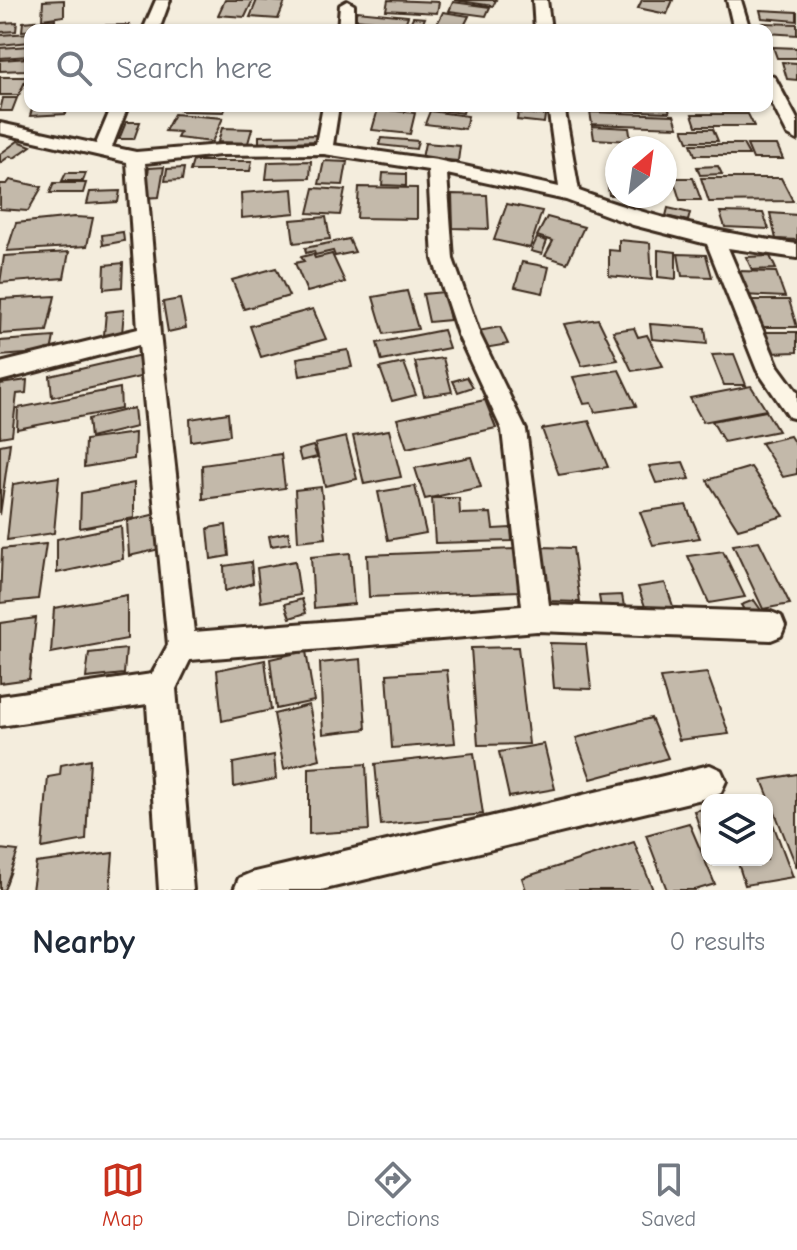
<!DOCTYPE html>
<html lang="en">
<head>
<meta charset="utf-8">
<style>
  body { margin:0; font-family:"Comic Neue",sans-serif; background:#f6f6f7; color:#1f2937 }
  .controls { position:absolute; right:24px; bottom:24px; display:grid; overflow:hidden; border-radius:16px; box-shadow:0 2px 6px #0004 }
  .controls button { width:72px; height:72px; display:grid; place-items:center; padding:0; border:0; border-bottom:2px solid #e0e1e3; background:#fff; color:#1f2937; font:40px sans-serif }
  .compass { position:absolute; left:605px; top:136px; width:72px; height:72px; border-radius:50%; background:#fff; box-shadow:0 2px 6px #0004; rotate:29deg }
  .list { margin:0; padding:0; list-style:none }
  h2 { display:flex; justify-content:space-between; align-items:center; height:104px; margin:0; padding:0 32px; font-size:34px }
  h2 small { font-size:26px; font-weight:400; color:#747a83 }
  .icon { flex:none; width:44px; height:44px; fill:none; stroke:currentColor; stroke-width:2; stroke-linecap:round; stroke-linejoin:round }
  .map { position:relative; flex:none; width:797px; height:890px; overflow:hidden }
  .search { position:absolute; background:#fff; box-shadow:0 2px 6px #0004; left:24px; right:24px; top:24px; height:88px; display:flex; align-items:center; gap:20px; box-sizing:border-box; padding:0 28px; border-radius:16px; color:#747a83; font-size:30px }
  .sheet { height:248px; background:#fff }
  nav { display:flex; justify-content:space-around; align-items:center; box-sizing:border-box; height:112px; border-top:2px solid #e0e1e3; background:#fff; font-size:22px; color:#747a83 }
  nav a { display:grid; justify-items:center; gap:4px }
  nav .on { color:#c8321e }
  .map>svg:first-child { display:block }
</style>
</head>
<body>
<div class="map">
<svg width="797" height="890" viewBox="0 0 797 890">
  <rect width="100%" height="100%" fill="#f4eddd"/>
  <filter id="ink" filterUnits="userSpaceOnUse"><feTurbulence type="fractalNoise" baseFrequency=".0125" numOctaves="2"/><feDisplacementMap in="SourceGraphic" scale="16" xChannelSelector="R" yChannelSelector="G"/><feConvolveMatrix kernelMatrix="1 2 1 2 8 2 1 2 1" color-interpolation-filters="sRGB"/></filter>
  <g filter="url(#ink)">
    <!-- building -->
    <g fill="#c3b9aa" stroke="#3b2a1e" stroke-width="2">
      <polygon points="64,0 64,16 42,19 43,1"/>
      <polygon points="225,0 253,0 245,17 218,15"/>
      <polygon points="257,0 285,2 278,19 250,17"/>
      <polygon points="388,0 439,2 437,13 386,10"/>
      <polygon points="454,0 496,0 493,6"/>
      <polygon points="642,0 673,0 667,14 638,8"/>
      <polygon points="453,2 490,7 486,16 449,11"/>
      <polygon points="760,10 797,12 797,21 762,18"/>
      <polygon points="357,11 408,16 405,24 354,19"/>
      <polygon points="443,12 469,16 462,30 434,30"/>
      <polygon points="413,17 425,18 420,30 407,30"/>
      <polygon points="55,19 54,29 22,31 23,22"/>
      <polygon points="17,22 16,31 0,32 0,23"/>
      <polygon points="763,23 797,24 797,35 767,33"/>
      <polygon points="129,25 127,30 59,30 61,26"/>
      <polygon points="30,33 30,42 0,45 0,35"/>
      <polygon points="30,46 30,56 0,58 0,48"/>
      <polygon points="773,47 797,48 797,58 777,58"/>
      <polygon points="29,58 26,70 0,71 0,60"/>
      <polygon points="782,62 797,63 797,80 787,79"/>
      <polygon points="0,77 27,77 19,95 0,95"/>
      <polygon points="3,98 17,98 12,111 0,111"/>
      <polygon points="33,106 67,106 66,114 30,116"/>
      <polygon points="182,106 226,106 224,112 180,111"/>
      <polygon points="430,106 465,106 463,113 429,109"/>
      <polygon points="610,106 668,106 670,112 610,110"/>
      <polygon points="378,109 415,113 410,134 372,130"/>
      <polygon points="430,111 468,116 465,129 425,124"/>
      <polygon points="590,112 674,115 678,127 592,124"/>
      <polygon points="518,113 545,115 544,123 517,120"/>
      <polygon points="174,114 223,118 212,142 177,138 180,132 165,131"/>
      <polygon points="692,114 748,114 754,126 696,126"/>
      <polygon points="126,122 140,122 134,139 119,139"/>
      <polygon points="592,126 629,128 631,141 594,139"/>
      <polygon points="222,128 252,129 248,143 218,142"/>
      <polygon points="683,129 713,129 718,141 688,141"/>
      <polygon points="318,135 318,141 259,143 259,136"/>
      <polygon points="381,138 418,141 416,149 379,145"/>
      <polygon points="18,141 31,146 14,158 10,156 0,163 0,154"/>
      <polygon points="425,143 460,146 458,161 422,158"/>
      <polygon points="691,144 743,144 749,155 695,155"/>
      <polygon points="747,145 777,145 783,159 753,159"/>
      <polygon points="193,161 252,161 250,171 190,171"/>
      <polygon points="311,161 310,178 266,179 268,162"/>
      <polygon points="324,161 347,162 343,185 319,184"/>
      <polygon points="718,166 722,174 700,175 697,167"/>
      <polygon points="164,167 159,197 143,198 149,168"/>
      <polygon points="184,168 182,180 165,181 167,169"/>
      <polygon points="66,173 86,173 83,181 62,181"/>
      <polygon points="383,173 406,174 406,186 382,185"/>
      <polygon points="607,178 617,178 617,195 609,195"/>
      <polygon points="673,178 693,178 701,200 680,200"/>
      <polygon points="701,178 781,178 793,201 709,202"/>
      <polygon points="10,180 42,187 28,211 0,209 0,184 7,184"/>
      <polygon points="54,183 86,183 83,193 50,193"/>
      <polygon points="359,187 417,188 417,219 357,218"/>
      <polygon points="314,188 345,190 340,215 308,213"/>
      <polygon points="293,189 295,213 242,218 241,193"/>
      <polygon points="120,191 118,202 87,204 90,192"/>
      <polygon points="452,194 487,195 489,229 453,228"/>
      <polygon points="507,204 542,211 530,248 494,240"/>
      <polygon points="668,208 690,213 688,221 666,216"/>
      <polygon points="720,212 763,213 769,229 725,227"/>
      <polygon points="770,213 797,215 797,240 776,239"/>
      <polygon points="74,217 93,218 87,246 7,251 16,223"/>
      <polygon points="326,217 330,239 294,243 291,220"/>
      <polygon points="547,217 584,227 567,263 545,256 553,241 537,236"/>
      <polygon points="123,232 124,241 103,245 102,235"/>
      <polygon points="537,238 547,241 542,254 531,251"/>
      <polygon points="349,239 355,252 335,256 333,251 315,255 314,251 306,253 305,248"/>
      <polygon points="619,240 650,243 652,280 609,276 609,250 619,251"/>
      <polygon points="658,250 676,252 676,279 658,277"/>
      <polygon points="69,252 64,278 0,283 4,256"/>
      <polygon points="313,254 315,258 332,254 345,282 307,292 295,263 304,261 301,257"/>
      <polygon points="678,254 706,255 712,277 682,276"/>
      <polygon points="770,256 776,269 752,270 746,257"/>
      <polygon points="522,262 549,267 543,293 515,287"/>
      <polygon points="123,263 122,287 104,289 105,265"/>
      <polygon points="276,268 289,296 244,309 232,280"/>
      <polygon points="737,271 776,272 785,297 744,295"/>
      <polygon points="407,291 418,329 384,334 373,297"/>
      <polygon points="444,292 450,320 429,322 423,294"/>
      <polygon points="55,296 47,331 0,334 1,299"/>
      <polygon points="180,299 186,328 168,332 163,302"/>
      <polygon points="749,300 789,300 797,327 759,327"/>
      <polygon points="313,309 326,339 261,357 250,326"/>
      <polygon points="124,310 122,334 104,335 106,312"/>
      <polygon points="598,319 618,360 582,366 564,324"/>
      <polygon points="650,324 705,328 707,344 652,339"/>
      <polygon points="500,327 508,344 485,348 478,331"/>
      <polygon points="634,328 638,337 647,335 663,366 632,371 613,331"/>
      <polygon points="443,330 449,348 382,361 377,343"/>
      <polygon points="762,332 797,332 797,352 770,353"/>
      <polygon points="54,337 51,352 0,356 0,341"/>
      <polygon points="348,350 352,367 300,376 297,358"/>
      <polygon points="734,354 746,385 724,385 712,355"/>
      <polygon points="141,355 144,376 52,397 50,376"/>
      <polygon points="443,358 452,392 424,396 415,362"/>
      <polygon points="404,363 416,395 392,401 380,368"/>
      <polygon points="619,370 636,406 595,412 591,403 584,404 573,377"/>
      <polygon points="467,377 473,387 458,392 453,381"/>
      <polygon points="27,380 26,393 17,394 12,435 0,437 0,384"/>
      <polygon points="751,386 766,410 703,422 690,398"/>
      <polygon points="120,388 121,409 17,429 18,408"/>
      <polygon points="485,400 496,428 407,448 397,419"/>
      <polygon points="134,408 136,427 90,438 88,419"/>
      <polygon points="766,411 778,431 724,442 712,421"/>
      <polygon points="228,413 230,435 191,441 190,419"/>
      <polygon points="589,421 608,467 559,475 542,429"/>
      <polygon points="389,430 401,477 364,484 353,436"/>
      <polygon points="135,433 134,459 84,467 85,440"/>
      <polygon points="790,436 797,447 797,474 783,477 761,443"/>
      <polygon points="346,437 357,479 325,486 315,444"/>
      <polygon points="10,443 0,515 0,445"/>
      <polygon points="313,446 317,457 301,461 298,450"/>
      <polygon points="281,454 285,488 203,499 202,465"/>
      <polygon points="471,457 481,487 425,499 415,468"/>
      <polygon points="683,462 690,479 656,483 649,466"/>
      <polygon points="751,467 784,516 738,529 707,480"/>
      <polygon points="59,477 54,533 7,540 13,484"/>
      <polygon points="134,483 134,518 80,528 81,493"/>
      <polygon points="415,486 426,533 388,540 378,492"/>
      <polygon points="321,487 326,538 298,541 295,490"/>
      <polygon points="432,498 459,498 460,514 491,513 493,529 511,528 512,541 435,543"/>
      <polygon points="686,505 700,538 653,545 640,512"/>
      <polygon points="156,514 160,549 129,556 127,521"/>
      <polygon points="226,525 229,556 211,559 208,528"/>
      <polygon points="121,526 123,559 57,573 57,539"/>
      <polygon points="288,532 290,543 271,546 269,536"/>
      <polygon points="759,541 790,604 763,609 733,545"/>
      <polygon points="46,544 38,599 0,603 2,549"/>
      <polygon points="541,547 573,548 580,602 547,601"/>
      <polygon points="515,549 521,591 369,597 367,555"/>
      <polygon points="723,551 745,597 709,603 688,556"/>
      <polygon points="350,553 354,604 314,608 311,557"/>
      <polygon points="295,561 300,595 261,602 257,568"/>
      <polygon points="251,562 253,583 225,591 224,566"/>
      <polygon points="665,583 674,609 647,612 638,587"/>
      <polygon points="127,595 127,639 51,653 54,608"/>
      <polygon points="622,595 625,612 602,613 599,596"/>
      <polygon points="302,599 306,613 290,618 285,604"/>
      <polygon points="754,600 763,613 750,619 741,605"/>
      <polygon points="36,618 29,679 0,683 0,623"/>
      <polygon points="550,643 586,644 591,689 554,688"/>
      <polygon points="518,647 529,744 478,745 471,648"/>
      <polygon points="126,649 124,674 86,678 89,653"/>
      <polygon points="306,651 314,701 276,709 270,659"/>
      <polygon points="361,659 366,729 323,734 320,663"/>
      <polygon points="265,660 271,710 222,721 217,670"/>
      <polygon points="447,670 455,743 392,748 387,674"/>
      <polygon points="707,673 729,734 679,740 660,678"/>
      <polygon points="309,705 320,759 284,769 274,714"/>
      <polygon points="651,718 668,758 591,779 576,738"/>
      <polygon points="544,744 555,789 509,797 499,752"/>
      <polygon points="474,753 483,814 381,825 375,764"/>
      <polygon points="274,755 276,779 234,787 233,763"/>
      <polygon points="90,759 86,840 42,848 48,777 60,775 61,765"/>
      <polygon points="366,764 369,830 309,834 309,768"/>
      <polygon points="797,774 797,868 762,780"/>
      <polygon points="707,808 707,849 694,811"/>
      <polygon points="767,808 793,877 745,885 737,860 767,860"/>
      <polygon points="689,823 715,884 695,890 667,890 646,835"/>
      <polygon points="634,842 653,890 526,890 522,878"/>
      <polygon points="0,849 18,851 4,890 0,890"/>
      <polygon points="113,853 110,890 32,890 36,863"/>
    </g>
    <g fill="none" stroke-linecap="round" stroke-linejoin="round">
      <!-- minor casing -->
      <g stroke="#3b2a1e" stroke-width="6">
        <g id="minor">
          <polygon points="156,0 170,0 159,30 143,30"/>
          <polygon points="533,0 547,0 551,30 535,30"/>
          <polygon points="727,0 741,0 750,30 734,30"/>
          <polygon points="347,1 354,5 354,30 338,30 340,5"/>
          <polygon points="767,73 775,78 797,119 797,140 788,135 767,94"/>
          <path d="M 112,106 L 128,106 L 112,147 L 136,152 L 220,145 L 316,144 L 323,106 L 339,106 L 333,145 L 437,160 L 559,187 L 548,106 L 564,106 L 579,191 C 654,218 718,233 797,244 L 797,258 L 728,248 L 778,366 L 797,392 L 797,419 L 789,417 L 757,370 L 707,244 L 633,225 L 566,200 L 447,174 L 453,259 L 480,335 L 526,430 L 549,605 L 771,612 L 781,616 L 785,626 L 781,636 L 771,640 L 537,631 L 190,660 L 176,689 L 193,890 L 159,890 L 147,704 L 0,726 L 0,696 L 152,674 L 168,645 L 139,345 L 0,381 L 0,363 L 138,329 L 127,162 L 0,133 L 0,123 L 96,144 ZM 324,154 L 428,170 L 433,259 L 458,335 L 502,430 L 522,606 L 194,632 L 160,334 L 145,163 L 220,155 Z"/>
          <polygon points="710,765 721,770 726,781 721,792 710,797 321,890 234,890 239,878 251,873"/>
        </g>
      </g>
      <!-- minor -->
      <use href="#minor" fill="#fcf5e5" fill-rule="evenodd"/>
    </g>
  </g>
</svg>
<div class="controls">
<button><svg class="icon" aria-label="layers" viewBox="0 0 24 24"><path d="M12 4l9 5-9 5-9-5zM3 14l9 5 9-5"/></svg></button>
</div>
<svg class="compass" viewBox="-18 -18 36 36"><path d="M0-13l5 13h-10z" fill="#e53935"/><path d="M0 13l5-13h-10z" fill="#747a83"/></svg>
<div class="search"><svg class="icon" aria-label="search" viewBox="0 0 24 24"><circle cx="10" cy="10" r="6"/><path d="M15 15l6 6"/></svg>Search here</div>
</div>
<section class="sheet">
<h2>Nearby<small>0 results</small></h2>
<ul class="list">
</ul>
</section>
<nav>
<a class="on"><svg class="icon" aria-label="map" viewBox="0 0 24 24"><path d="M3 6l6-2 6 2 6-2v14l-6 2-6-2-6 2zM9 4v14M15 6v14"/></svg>Map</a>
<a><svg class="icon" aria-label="directions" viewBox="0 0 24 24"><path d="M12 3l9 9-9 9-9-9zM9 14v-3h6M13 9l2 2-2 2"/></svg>Directions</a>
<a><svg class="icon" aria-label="saved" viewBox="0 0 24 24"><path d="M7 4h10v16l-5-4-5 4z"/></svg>Saved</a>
</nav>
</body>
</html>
